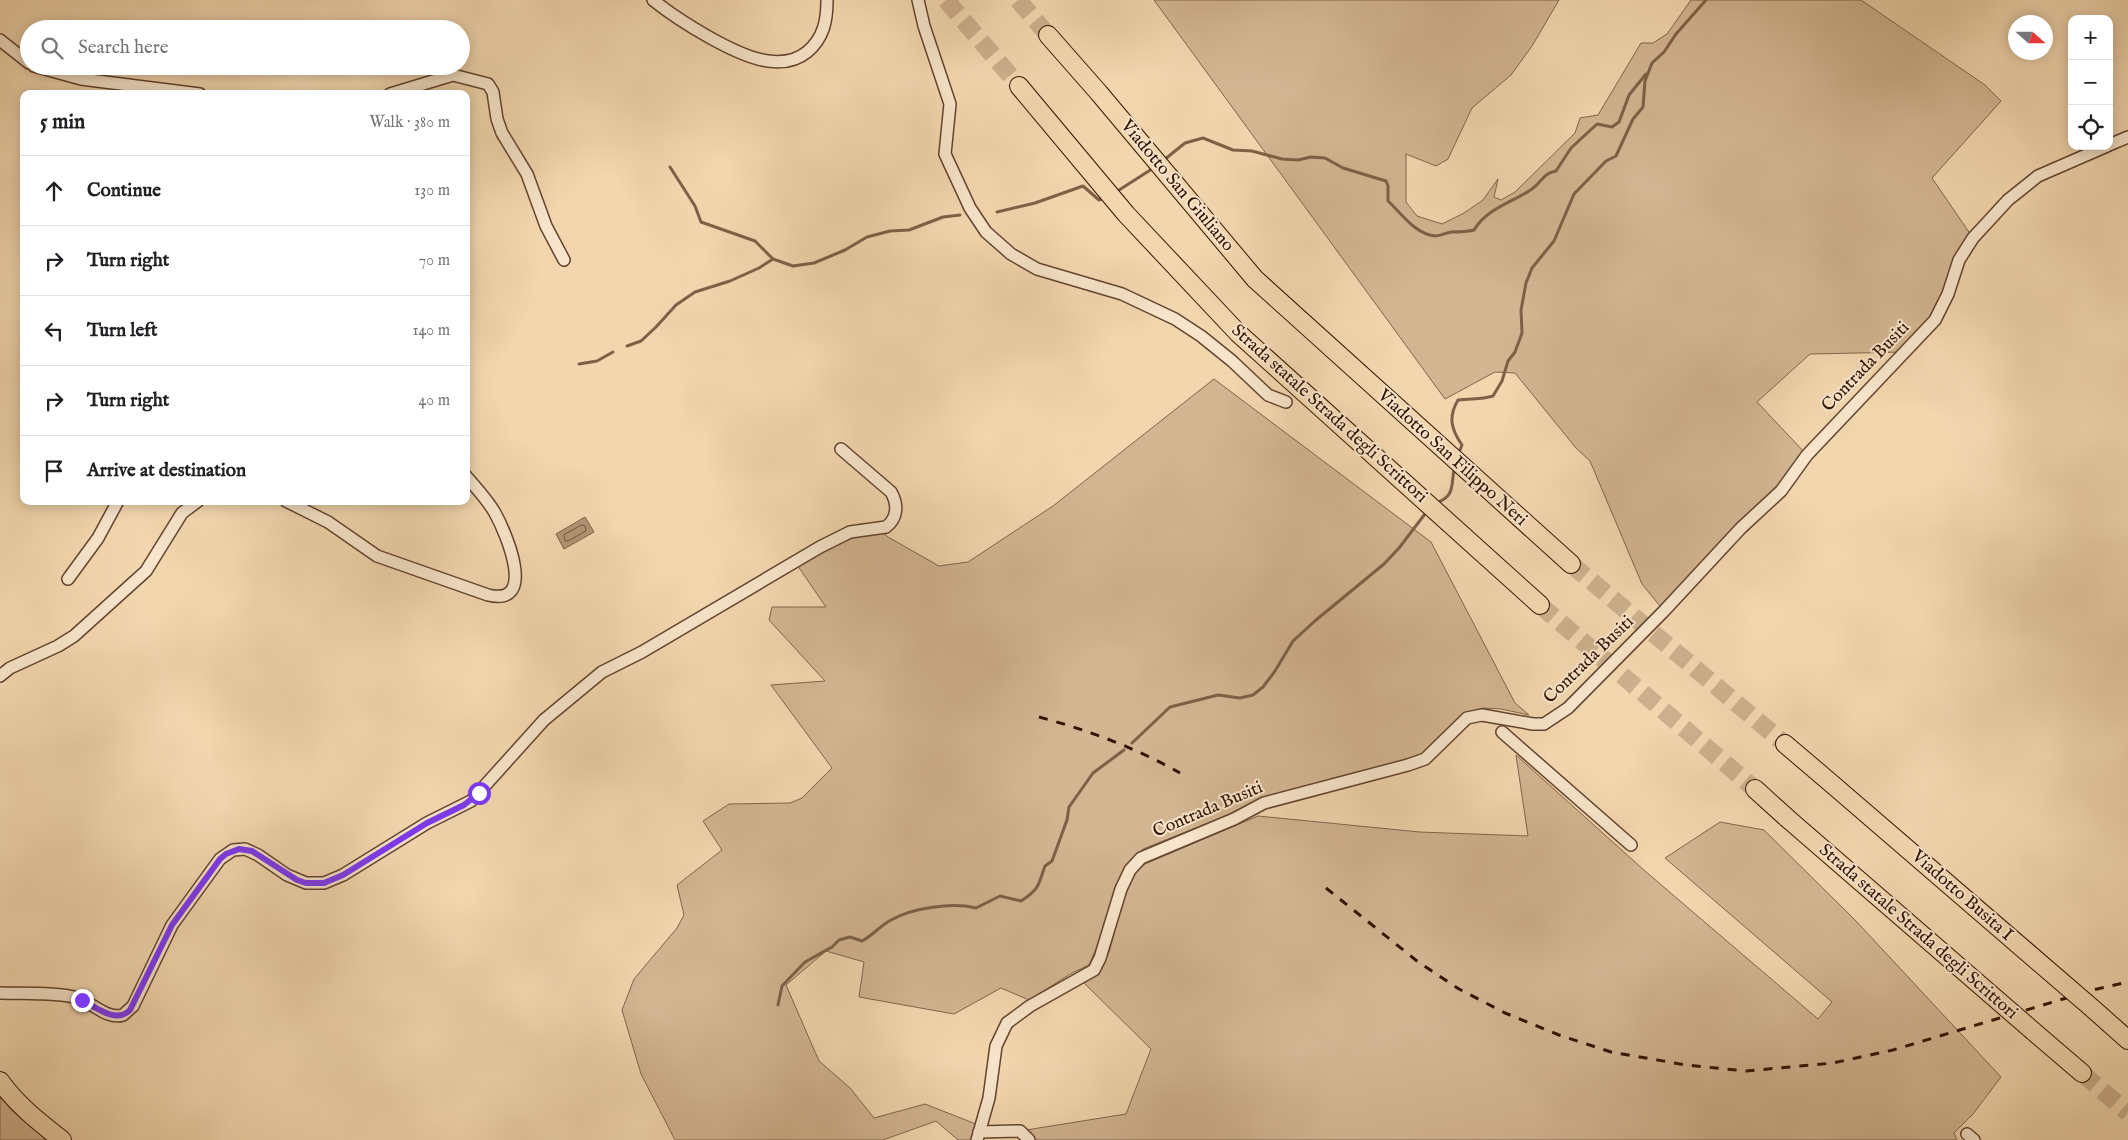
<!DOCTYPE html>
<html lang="en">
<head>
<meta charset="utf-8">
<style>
  body { margin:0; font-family:"IM FELL English",serif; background:#f6f6f6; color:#202124 }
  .controls { position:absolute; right:15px; top:15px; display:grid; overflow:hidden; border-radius:10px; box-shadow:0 2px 12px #0003 }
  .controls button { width:45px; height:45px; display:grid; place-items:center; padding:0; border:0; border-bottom:1px solid #e0e0e0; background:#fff; color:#202124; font:25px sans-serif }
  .compass { position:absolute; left:2008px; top:15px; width:45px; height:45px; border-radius:50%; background:#fff; box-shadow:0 2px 12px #0003; rotate:111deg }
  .stop { position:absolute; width:15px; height:15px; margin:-11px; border:4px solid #7c3aed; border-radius:50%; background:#fff }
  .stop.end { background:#7c3aed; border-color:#fff; box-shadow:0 1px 5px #0008 }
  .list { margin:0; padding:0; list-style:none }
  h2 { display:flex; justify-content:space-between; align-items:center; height:65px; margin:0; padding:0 20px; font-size:21px }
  h2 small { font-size:16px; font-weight:400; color:#757577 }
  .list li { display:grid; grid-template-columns:32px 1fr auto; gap:15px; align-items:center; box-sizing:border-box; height:70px; padding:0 20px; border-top:1px solid #e0e0e0 }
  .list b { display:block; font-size:19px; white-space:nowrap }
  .list em { font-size:16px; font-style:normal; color:#757577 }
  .icon { flex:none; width:28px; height:28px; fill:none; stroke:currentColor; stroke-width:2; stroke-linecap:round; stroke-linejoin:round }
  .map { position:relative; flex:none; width:2128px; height:1140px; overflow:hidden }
  .search { position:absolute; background:#fff; box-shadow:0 2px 12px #0003; left:20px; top:20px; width:450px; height:55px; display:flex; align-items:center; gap:12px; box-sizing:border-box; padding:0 18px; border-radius:28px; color:#757577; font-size:19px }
  .panel { position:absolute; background:#fff; box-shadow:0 2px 12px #0003; left:20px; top:90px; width:450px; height:415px; border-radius:10px }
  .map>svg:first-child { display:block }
</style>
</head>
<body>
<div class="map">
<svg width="2128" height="1140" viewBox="0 0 2128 1140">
  <rect width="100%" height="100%" fill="#f2d6ae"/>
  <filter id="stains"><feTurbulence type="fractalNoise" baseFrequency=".004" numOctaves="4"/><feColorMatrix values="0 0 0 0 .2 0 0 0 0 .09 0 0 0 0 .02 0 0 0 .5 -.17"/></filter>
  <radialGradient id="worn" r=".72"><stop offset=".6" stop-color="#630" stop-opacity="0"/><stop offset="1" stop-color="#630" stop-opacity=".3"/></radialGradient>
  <!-- green -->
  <g fill="#d2b591" stroke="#82644a">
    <polygon points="1154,0 1559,0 1532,46 1511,75 1472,108 1448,159 1436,166 1406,154 1406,202 1417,216 1442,224 1464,213 1483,200 1498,179 1494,197 1501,200 1515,192 1575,133 1580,118 1598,115 1641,43 1653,43 1667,34 1691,0 1861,0 1985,85 2001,101 1932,178 1973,238 1948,294 1904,352 1810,354 1757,402 1807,455 1664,611 1642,584 1590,461 1576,448 1515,373 1495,372 1445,399"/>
    <polygon points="1214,379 1431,542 1515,703 1529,715 1501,709 1483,708 1468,712 1420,756 1404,761 1333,778 1316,785 1270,795 1223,817 1143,849 1130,863 1122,876 1113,896 1096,949 1089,965 1072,973 1029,1000 1001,988 954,1014 859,997 864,962 826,951 786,985 819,1061 850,1088 874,1118 925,1104 981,1126 977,1140 958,1140 936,1121 883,1140 675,1140 641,1074 622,1010 634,979 677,928 684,915 677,885 722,850 703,821 729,804 790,803 802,798 832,768 771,685 825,681 769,620 772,607 826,607 795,562 820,547 877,528 888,537 939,566 968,562 1053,506"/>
    <polygon points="1516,755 1645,871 1818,1019 1832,1002 1665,858 1720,822 1764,830 1856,921 2001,1077 1973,1114 1954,1133 1957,1140 1029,1140 1020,1131 1126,1114 1151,1049 1083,982 1103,965 1109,952 1125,894 1133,875 1145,864 1258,816 1420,832 1528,836"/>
    <polygon points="0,1094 16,1114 47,1140 0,1140"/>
  </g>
  <!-- water -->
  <polygon fill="#b19474" stroke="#7f6046" points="585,517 594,532 564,549 556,534"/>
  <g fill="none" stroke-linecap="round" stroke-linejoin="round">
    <!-- shore -->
    <polygon stroke="#72543b" stroke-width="1" points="582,525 585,526 586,531 568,541 565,541 564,535"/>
    <!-- stream -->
    <g stroke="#7f6046" stroke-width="3">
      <path d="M 1164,160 L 1185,143 L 1203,138 L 1233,150 L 1252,151 L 1282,159 L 1298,160 L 1311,157 L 1325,158 L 1343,168 L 1386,181 L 1388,186 L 1388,201 C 1402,214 1415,234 1435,236 C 1441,236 1445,233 1451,232 C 1459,232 1466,232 1474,230 C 1487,208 1512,203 1532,189 C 1542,182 1543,173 1556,171 L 1571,148 L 1597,124 L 1612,127 L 1619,122 L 1629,95 L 1646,74"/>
      <polyline points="670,167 695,206 701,222 755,241 773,259"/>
      <polyline points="1116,192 1155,167"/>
      <polyline points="997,212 1035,203 1083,186 1099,200 1104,198"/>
      <polyline points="627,346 641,341 656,327 676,305 695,292 730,281 759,268 773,259 793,266 814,263 845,250 867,237 890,231 909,230 943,217 960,215"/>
      <polyline points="579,364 597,361 613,352"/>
      <path d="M 1458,455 L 1462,445 C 1451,429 1448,417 1458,400 C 1472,398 1480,400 1493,396 L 1502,381 L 1508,361 L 1515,352 L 1522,333 L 1521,310 L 1526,283 L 1532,268 L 1554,241 L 1574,194 L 1606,161 L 1616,156 L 1633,119 L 1643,107 L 1645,81 L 1652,63 L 1664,52 L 1676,34 L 1706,0"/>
      <path d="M 1436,503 C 1457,496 1450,483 1455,466"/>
      <polyline points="1132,743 1170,707 1218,695 1240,698 1253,695 1263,687 1275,671 1293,641 1316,620 1384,564 1399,548 1428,510"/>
      <path d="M 778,1005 L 782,986 L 805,962 L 832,947 L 839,940 L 850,937 L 862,941 C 873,935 880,926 891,920 C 912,908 952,902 976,908 L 1000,896 L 1021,901 C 1040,889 1038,885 1045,866 L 1052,861 L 1067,820 L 1069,807 L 1093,773 L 1124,750"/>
    </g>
    <!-- trunk-tunnel -->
    <g stroke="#ccaf8c" stroke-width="18" stroke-dasharray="18 9" stroke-linecap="butt">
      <polyline points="946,0 1019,86"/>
      <polyline points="1018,0 1048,35"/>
      <polyline points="1571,564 1785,744"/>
      <polyline points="1540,605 1755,789"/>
      <polyline points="2082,1073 2128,1113"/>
    </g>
    <!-- minor casing -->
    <g stroke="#63442d" stroke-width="14">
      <g id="minor">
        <path d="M 653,0 C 678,20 736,57 768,61 C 782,63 796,61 807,52 C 824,38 827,20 827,0"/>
        <polyline points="918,0 924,26 950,104 945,154 970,208 986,232 1011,254 1037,269 1122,294 1175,319 1201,336 1232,361 1268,395 1286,402"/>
        <polyline points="0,40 29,63"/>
        <polyline points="34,66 81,79 200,94"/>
        <polyline points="390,94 453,75 488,84 493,92 497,119 502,133 527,174 546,226 564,260"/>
        <polyline points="2109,145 2128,137"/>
        <path d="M 286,501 L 328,522 L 377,556 L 488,595 C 538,607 506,533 495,513 C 487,499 476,488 466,476"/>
        <polyline points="68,579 98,538 118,501"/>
        <polyline points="0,676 10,668 58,646 74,636 146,571 182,513 198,501"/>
        <polyline points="1502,732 1631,845"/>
        <path d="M 0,993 C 22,994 57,992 77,998 C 92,1002 107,1020 123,1015 L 133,1006 L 172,925 L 220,859 L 233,850 L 245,849 L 258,855 L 287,875 L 306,883 L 324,883 L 343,875 L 427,823 L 471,801 L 544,720 L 602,672 L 642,652 L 820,547 L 850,532 L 886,527 C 898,518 898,504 891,492 L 841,449"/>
        <polyline points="979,1132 1020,1131 1029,1140"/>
        <polyline points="1967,1134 1974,1140"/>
        <polyline points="977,1140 989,1098 996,1046 1007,1023 1030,1006 1094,970 1100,958 1121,889 1130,870 1141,858 1234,819 1264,803 1408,765 1425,759 1467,718 1482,715 1533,724 1544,724 1568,708 1664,611 1741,528 1781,491 1807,455 1935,320 1948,294 1959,260 1973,238 2008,200 2038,176 2107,146"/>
      </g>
    </g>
    <!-- primary casing -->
    <g stroke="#331302" stroke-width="20">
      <path id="primary" d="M 0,1081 C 17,1105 39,1122 62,1140"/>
    </g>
    <!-- trunk casing -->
    <g stroke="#331302" stroke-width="20">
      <g id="trunk">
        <polyline points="1048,35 1099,93 1255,279 1571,564"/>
        <polyline points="1019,86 1126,214 1238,333 1540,605"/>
        <polyline points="1785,744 1832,784"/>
        <polyline points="1755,789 1787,818"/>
        <polyline points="2092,1008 2128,1040"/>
        <polyline points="2033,1031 2082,1073"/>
      </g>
    </g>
    <!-- minor -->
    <use href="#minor" stroke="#f7e4ca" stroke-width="11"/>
    <!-- primary -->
    <use href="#primary" stroke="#f2d6ae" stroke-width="18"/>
    <!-- trunk -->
    <use href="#trunk" stroke="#f2d6ae" stroke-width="18"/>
    <!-- rail -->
    <g stroke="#331302" stroke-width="3" stroke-dasharray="9 9" stroke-linecap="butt">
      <path d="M 1039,717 C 1088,730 1136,748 1180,773"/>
      <polyline points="1326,888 1417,961 1459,989 1505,1013 1559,1035 1611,1052 1686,1065 1746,1071 1833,1063 1893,1050 2093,990 2128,982"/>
    </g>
    <!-- trunk-bridge casing -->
    <g stroke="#331302" stroke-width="20" stroke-linecap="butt">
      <g id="trunk-bridge">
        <polyline points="1832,784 2092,1008"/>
        <polyline points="1787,818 2033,1031"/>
      </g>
    </g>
    <!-- trunk-bridge -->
    <use href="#trunk-bridge" stroke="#f2d6ae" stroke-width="18"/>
  </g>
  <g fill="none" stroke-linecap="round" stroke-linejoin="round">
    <!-- route -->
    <path stroke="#7c3aed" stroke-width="6" d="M 82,1000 C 97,1008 116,1024 130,1010 L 172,925 L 220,859 L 226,854 L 239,849 L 252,851 L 297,880 L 306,883 L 324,883 L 343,875 L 427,823 L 464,805 L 479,793"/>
  </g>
  <g text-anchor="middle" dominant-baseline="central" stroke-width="4" stroke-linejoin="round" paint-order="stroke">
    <!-- street labels -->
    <g font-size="18" fill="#331302" stroke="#f7e4ca">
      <text transform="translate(1177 186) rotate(50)">Viadotto San Giuliano</text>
      <text transform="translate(1866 367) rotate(-46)">Contrada Busiti</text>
      <text transform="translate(1329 414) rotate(42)">Strada statale Strada degli Scrittori</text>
      <text transform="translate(1452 458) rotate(42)">Viadotto San Filippo Neri</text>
      <text transform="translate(1589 660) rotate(-44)">Contrada Busiti</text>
      <text transform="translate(1208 810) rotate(-23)">Contrada Busiti</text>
      <text transform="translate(1962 896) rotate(41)">Viadotto Busita I</text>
      <text transform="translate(1918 932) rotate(41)">Strada statale Strada degli Scrittori</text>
    </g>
  </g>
  <rect width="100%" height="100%" filter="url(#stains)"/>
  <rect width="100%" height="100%" fill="url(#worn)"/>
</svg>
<div class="controls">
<button>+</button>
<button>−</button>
<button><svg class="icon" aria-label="locate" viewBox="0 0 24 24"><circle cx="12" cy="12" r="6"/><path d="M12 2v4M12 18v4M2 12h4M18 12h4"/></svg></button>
</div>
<svg class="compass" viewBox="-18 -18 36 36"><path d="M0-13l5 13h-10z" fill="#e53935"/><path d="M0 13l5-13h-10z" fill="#757577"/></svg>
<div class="stop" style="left:479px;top:793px"></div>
<div class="stop end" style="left:82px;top:1000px"></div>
<div class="search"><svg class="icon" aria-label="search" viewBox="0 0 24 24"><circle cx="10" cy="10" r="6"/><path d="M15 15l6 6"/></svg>Search here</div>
<section class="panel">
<h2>5 min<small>Walk · 380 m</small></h2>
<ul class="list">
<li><svg class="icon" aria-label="ahead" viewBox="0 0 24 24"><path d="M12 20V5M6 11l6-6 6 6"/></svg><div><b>Continue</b></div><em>130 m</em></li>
<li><svg class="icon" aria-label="right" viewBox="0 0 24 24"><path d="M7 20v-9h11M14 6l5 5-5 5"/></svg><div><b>Turn right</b></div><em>70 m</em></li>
<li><svg class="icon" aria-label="left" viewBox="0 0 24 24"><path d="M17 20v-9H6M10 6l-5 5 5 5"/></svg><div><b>Turn left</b></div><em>140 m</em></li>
<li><svg class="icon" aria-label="right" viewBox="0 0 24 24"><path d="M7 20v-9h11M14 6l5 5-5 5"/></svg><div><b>Turn right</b></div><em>40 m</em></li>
<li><svg class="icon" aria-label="arrive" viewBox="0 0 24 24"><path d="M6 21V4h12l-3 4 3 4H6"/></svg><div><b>Arrive at destination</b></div></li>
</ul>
</section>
</div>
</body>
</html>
